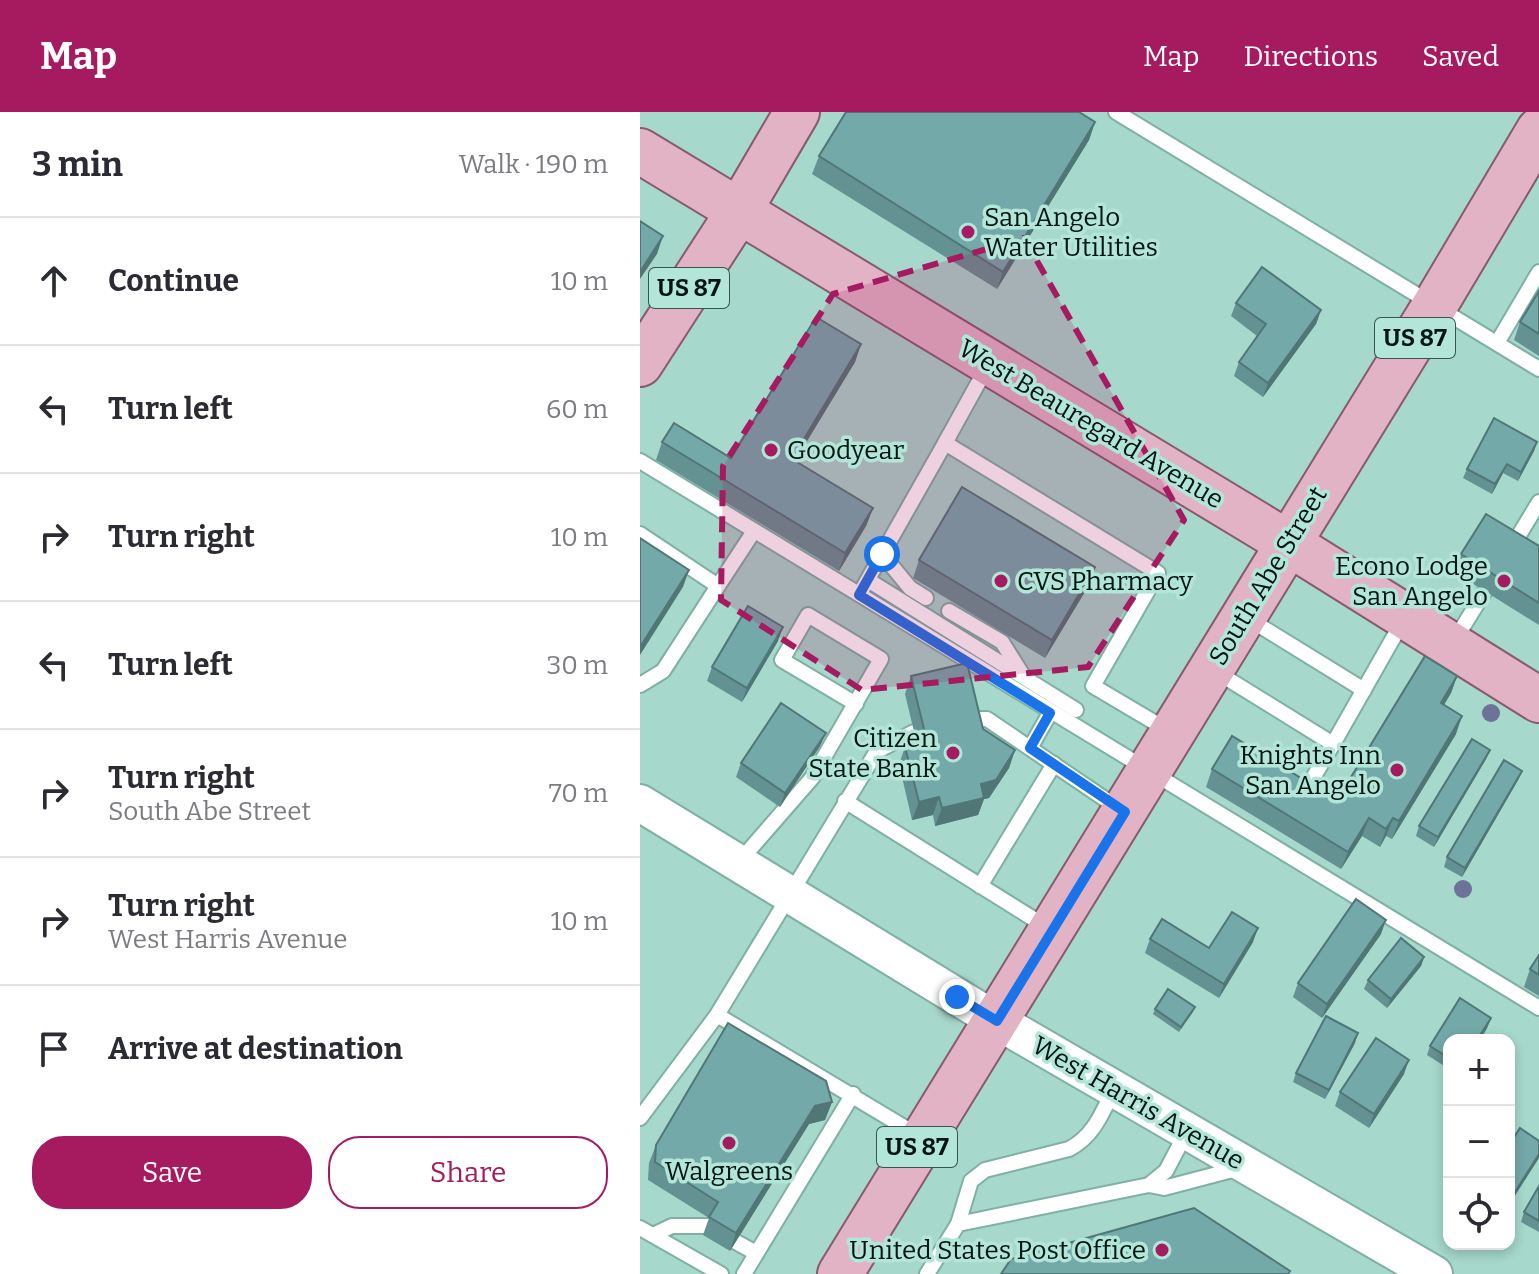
<!DOCTYPE html>
<html lang="en">
<head>
<meta charset="utf-8">
<style>
  body { margin:0; font-family:Bitter,serif; background:#f2f2f3; color:#2b2b33 }
  .controls { position:absolute; right:24px; bottom:24px; display:grid; overflow:hidden; border-radius:16px; box-shadow:0 4px 12px #0003 }
  .controls button { width:72px; height:72px; display:grid; place-items:center; padding:0; border:0; border-bottom:2px solid #e1e1e2; background:#fff; color:#2b2b33; font:40px sans-serif }
  .stop { position:absolute; width:24px; height:24px; margin:-18px; border:6px solid #1a73e8; border-radius:50%; background:#fff }
  .stop.end { background:#1a73e8; border-color:#fff; box-shadow:0 2px 8px #0008 }
  .list { margin:0; padding:0; list-style:none }
  h2 { display:flex; justify-content:space-between; align-items:center; height:104px; margin:0; padding:0 32px; font-size:34px }
  h2 small { font-size:26px; font-weight:400; color:#7c7c81 }
  .list li { display:grid; grid-template-columns:52px 1fr auto; gap:24px; align-items:center; box-sizing:border-box; height:128px; padding:0 32px; border-top:2px solid #e1e1e2 }
  .list b { display:block; font-size:30px; white-space:nowrap }
  .list p { margin:0; font-size:26px; white-space:nowrap; color:#7c7c81 }
  .list em { font-size:26px; font-style:normal; color:#7c7c81 }
  .actions { display:flex; gap:16px; padding:24px 32px }
  .actions a { flex:1; padding:18px 0; border:2px solid #a61a5f; border-radius:32px; text-align:center; font-size:28px; color:#a61a5f }
  .actions .main { background:#a61a5f; color:#fff }
  .icon { flex:none; width:44px; height:44px; fill:none; stroke:currentColor; stroke-width:2; stroke-linecap:round; stroke-linejoin:round }
  .map { position:relative; flex:none; width:899px; height:1162px; overflow:hidden }
  header { display:flex; align-items:center; gap:48px; box-sizing:border-box; height:112px; padding:0 40px; background:#a61a5f; color:#fff }
  header strong { font-size:38px }
  nav { display:flex; gap:44px; margin-inline-start:auto; font-size:28px }
  main { display:flex }
  aside { flex:1; background:#fff }
  .map>svg:first-child { display:block }
</style>
</head>
<body>
<header>
<strong>Map</strong>
<nav><a>Map</a><a>Directions</a><a>Saved</a></nav>
</header>
<main>
<aside>
<h2>3 min<small>Walk · 190 m</small></h2>
<ul class="list">
<li><svg class="icon" aria-label="ahead" viewBox="0 0 24 24"><path d="M12 20V5M6 11l6-6 6 6"/></svg><div><b>Continue</b></div><em>10 m</em></li>
<li><svg class="icon" aria-label="left" viewBox="0 0 24 24"><path d="M17 20v-9H6M10 6l-5 5 5 5"/></svg><div><b>Turn left</b></div><em>60 m</em></li>
<li><svg class="icon" aria-label="right" viewBox="0 0 24 24"><path d="M7 20v-9h11M14 6l5 5-5 5"/></svg><div><b>Turn right</b></div><em>10 m</em></li>
<li><svg class="icon" aria-label="left" viewBox="0 0 24 24"><path d="M17 20v-9H6M10 6l-5 5 5 5"/></svg><div><b>Turn left</b></div><em>30 m</em></li>
<li><svg class="icon" aria-label="right" viewBox="0 0 24 24"><path d="M7 20v-9h11M14 6l5 5-5 5"/></svg><div><b>Turn right</b><p>South Abe Street</p></div><em>70 m</em></li>
<li><svg class="icon" aria-label="right" viewBox="0 0 24 24"><path d="M7 20v-9h11M14 6l5 5-5 5"/></svg><div><b>Turn right</b><p>West Harris Avenue</p></div><em>10 m</em></li>
<li><svg class="icon" aria-label="arrive" viewBox="0 0 24 24"><path d="M6 21V4h12l-3 4 3 4H6"/></svg><div><b>Arrive at destination</b></div></li>
</ul>
<div class="actions"><a class="main">Save</a><a>Share</a></div>
</aside>
<div class="map">
<svg width="899" height="1162" viewBox="0 0 899 1162">
  <rect width="100%" height="100%" fill="#a6d8cb"/>
  <g fill="none" stroke-linecap="round" stroke-linejoin="round">
    <!-- service casing -->
    <g stroke="#7fb0a4" stroke-width="18">
      <g id="service">
        <polyline points="476,0 899,257"/>
        <polyline points="857,231 899,160"/>
        <polyline points="347,255 305,331 518,461 453,574 529,619"/>
        <polyline points="0,349 899,896"/>
        <polyline points="0,422 78,474 23,559 0,573"/>
        <polyline points="870,438 899,390"/>
        <polyline points="242,442 270,476 286,486"/>
        <polyline points="228,468 436,598"/>
        <polyline points="78,474 114,419"/>
        <polyline points="223,476 309,324"/>
        <polyline points="309,499 362,530 382,562"/>
        <polyline points="609,507 724,578"/>
        <polyline points="814,529 845,479"/>
        <polyline points="575,559 693,632 670,671"/>
        <polyline points="330,607 347,607 481,698"/>
        <polyline points="693,632 764,507"/>
        <polyline points="390,636 410,601"/>
        <polyline points="205,689 408,816"/>
        <polyline points="98,751 172,666 241,547 168,503 142,548 216,592"/>
        <polyline points="340,774 414,652"/>
        <polyline points="77,903 279,1024"/>
        <polyline points="0,1006 77,903 237,639 274,620"/>
        <polyline points="509,1073 526,1059 547,1019"/>
        <path d="M 318,1112 L 331,1069 L 345,1058 L 429,1037 C 454,1024 462,1001 474,977"/>
        <polyline points="0,1116 81,1162"/>
        <polyline points="13,1123 32,1114 68,1114"/>
        <polyline points="96,1130 116,1141"/>
        <polyline points="104,1162 213,982"/>
        <polyline points="287,1162 318,1112 509,1073 524,1076 600,1056"/>
      </g>
    </g>
    <!-- tertiary casing -->
    <g stroke="#7fb0a4" stroke-width="40">
      <polyline id="tertiary" points="0,691 357,909 794,1162"/>
    </g>
    <!-- primary casing -->
    <g stroke="#875b6b" stroke-width="48">
      <g id="primary">
        <polyline points="0,39 648,431 899,588"/>
        <polyline points="0,252 99,99 157,0"/>
        <polyline points="200,1162 795,193 899,18"/>
      </g>
    </g>
    <!-- service -->
    <use href="#service" stroke="#fff" stroke-width="14"/>
    <!-- tertiary -->
    <use href="#tertiary" stroke="#fff" stroke-width="36"/>
    <!-- primary -->
    <use href="#primary" stroke="#e2b3c4" stroke-width="44"/>
  </g>
  <!-- trees -->
  <g fill="#6d7298">
    <circle cx="851" cy="601" r="9"/>
    <circle cx="823" cy="777" r="9"/>
  </g>
  <!-- wall -->
  <g fill="#649191">
    <polygon points="455,10 449,28 357,177 172,62 179,44"/>
    <polygon points="899,179 899,244 874,228 880,210"/>
    <polygon points="596,191 681,198 676,212 623,285 594,264 599,250 617,224 591,204"/>
    <polygon points="221,232 215,250 155,349 233,396 226,414 199,459 16,348 22,330 91,346"/>
    <polygon points="897,330 894,339 878,369 863,361 852,382 823,366 827,357"/>
    <polygon points="899,434 899,513 814,460 821,442"/>
    <polygon points="279,448 449,473 405,546 273,466"/>
    <polygon points="138,529 102,590 67,569 72,555"/>
    <polygon points="271,564 343,617 375,638 369,656 349,686 344,687 338,703 295,714 293,703 272,708 259,652 265,635 277,632 265,582"/>
    <polygon points="817,564 811,581 804,593 816,622 752,727 746,724 740,735 722,724 701,757 566,675 572,657 697,688"/>
    <polygon points="180,634 140,695 96,665 101,651"/>
    <polygon points="850,638 846,647 794,735 776,724 779,714"/>
    <polygon points="882,659 878,668 822,765 804,755 807,745"/>
    <polygon points="741,822 682,906 653,885 658,871"/>
    <polygon points="510,827 569,836 613,830 579,886 505,841"/>
    <polygon points="899,843 899,884 884,875 890,857"/>
    <polygon points="784,845 781,854 747,896 724,877 728,868"/>
    <polygon points="555,895 553,900 539,920 513,902 515,897"/>
    <polygon points="851,906 847,916 840,928 809,928 809,957 787,943 790,934"/>
    <polygon points="715,931 685,987 653,970 656,961"/>
    <polygon points="764,962 729,1016 695,994 700,980"/>
    <polygon points="192,990 185,1008 169,1012 90,1139 63,1123 69,1106 8,1068 9,1051 16,1033"/>
    <polygon points="899,1074 899,1120 881,1110 884,1100"/>
  </g>
  <!-- shaded-wall -->
  <g fill="#517676">
    <polygon points="455,10 449,28 357,177 363,160"/>
    <polygon points="23,124 17,142 0,167 0,160"/>
    <polygon points="681,198 676,212 623,285 628,271"/>
    <polygon points="221,232 215,250 145,365 152,347"/>
    <polygon points="897,330 894,339 878,369 881,360"/>
    <polygon points="867,352 863,361 852,382 855,372"/>
    <polygon points="233,396 226,414 199,459 205,441"/>
    <polygon points="455,455 449,473 405,546 412,528"/>
    <polygon points="49,458 43,475 0,543 0,535"/>
    <polygon points="143,515 138,529 102,590 107,576"/>
    <polygon points="817,564 811,581 794,609 801,591"/>
    <polygon points="822,604 816,622 752,727 759,709"/>
    <polygon points="186,621 180,634 140,695 145,681"/>
    <polygon points="375,638 369,656 349,686 344,687 338,703 295,714 302,696 341,672"/>
    <polygon points="850,638 846,647 794,735 798,725"/>
    <polygon points="882,659 878,668 822,765 825,756"/>
    <polygon points="299,685 293,703 272,708 279,690"/>
    <polygon points="729,706 722,724 701,757 708,740"/>
    <polygon points="753,706 746,724 740,735 746,717"/>
    <polygon points="746,808 741,822 682,906 687,892"/>
    <polygon points="618,816 613,830 579,886 584,872"/>
    <polygon points="784,845 781,854 747,896 751,887"/>
    <polygon points="851,906 847,916 840,928 837,928"/>
    <polygon points="718,921 715,931 685,987 689,978"/>
    <polygon points="769,948 764,962 729,1016 734,1002"/>
    <polygon points="192,990 185,1008 169,1012 90,1139 96,1121 175,994"/>
    <polygon points="899,1042 899,1046 869,1093 870,1088"/>
  </g>
  <!-- building -->
  <g fill="#74a9a9" stroke="#517676" stroke-width="2">
    <polygon points="206,0 439,0 455,10 363,160 179,44"/>
    <polygon points="0,109 23,124 0,160"/>
    <polygon points="622,155 681,198 628,271 599,250 626,212 596,191"/>
    <polygon points="899,179 899,222 880,210"/>
    <polygon points="176,205 221,232 152,347 233,396 205,441 22,330 34,311 91,346"/>
    <polygon points="854,306 897,330 881,360 867,352 855,372 827,357"/>
    <polygon points="322,375 455,455 412,528 279,448"/>
    <polygon points="846,402 899,434 899,491 821,442"/>
    <polygon points="0,426 49,458 0,535"/>
    <polygon points="108,494 143,515 107,576 72,555"/>
    <polygon points="785,544 817,564 801,591 822,604 759,709 753,706 746,717 729,706 708,740 572,657 592,624 697,688"/>
    <polygon points="327,551 343,617 375,638 356,668 341,672 344,686 302,696 299,685 279,690 265,635 287,629 271,564"/>
    <polygon points="141,591 186,621 145,681 101,651"/>
    <polygon points="832,627 850,638 798,725 779,714"/>
    <polygon points="864,648 882,659 825,756 807,745"/>
    <polygon points="716,787 746,808 687,892 658,871"/>
    <polygon points="592,800 618,816 584,872 510,827 522,807 569,836"/>
    <polygon points="761,826 784,845 751,887 728,868"/>
    <polygon points="899,843 899,863 890,857"/>
    <polygon points="528,877 555,895 541,915 515,897"/>
    <polygon points="820,886 851,906 837,928 809,928 809,946 790,934"/>
    <polygon points="686,904 718,921 689,978 656,961"/>
    <polygon points="88,911 186,969 192,990 175,994 96,1121 69,1105 78,1090 15,1050 16,1033"/>
    <polygon points="736,926 769,948 734,1002 700,980"/>
    <polygon points="880,1016 899,1029 899,1042 870,1088 869,1033"/>
    <polygon points="899,1074 899,1109 884,1100"/>
    <polygon points="554,1096 650,1159 648,1162 361,1162 371,1147"/>
  </g>
  <g fill="none" stroke-linecap="round" stroke-linejoin="round">
    <!-- route -->
    <polyline stroke="#1a73e8" stroke-width="10" points="242,442 219,483 410,601 390,636 485,700 357,909 317,885"/>
  </g>
  <!-- marked area -->
  <path fill="#a61a5f" fill-opacity="0.2" stroke="#a61a5f" stroke-width="6" stroke-dasharray="16 10" stroke-linejoin="round" d="M 384,126 L 544,408 L 448,555 L 222,578 L 81,488 L 83,354 L 193,182 Z"/>
  <!-- markers -->
  <g fill="#a61a5f" stroke="#b2e6d8" stroke-width="3">
    <circle cx="328" cy="120" r="8"/>
    <circle cx="131" cy="338" r="8"/>
    <circle cx="361" cy="469" r="8"/>
    <circle cx="864" cy="469" r="8"/>
    <circle cx="313" cy="641" r="8"/>
    <circle cx="757" cy="658" r="8"/>
    <circle cx="89" cy="1031" r="8"/>
    <circle cx="522" cy="1138" r="8"/>
  </g>
  <g text-anchor="middle" dominant-baseline="central" stroke-width="7" stroke-linejoin="round" paint-order="stroke">
    <!-- shield labels -->
    <g fill="#b2e6d8" stroke="#38544d" stroke-width="2">
      <rect x="9" y="156" width="80" height="40" rx="6"/>
      <rect x="735" y="206" width="80" height="40" rx="6"/>
      <rect x="237" y="1015" width="80" height="40" rx="6"/>
    </g>
    <g font-size="24" font-weight="bold" fill="#031511">
      <text x="49" y="176">US 87</text>
      <text x="775" y="226">US 87</text>
      <text x="277" y="1035">US 87</text>
    </g>
    <!-- poi labels -->
    <g font-size="26" fill="#031511" stroke="#b2e6d8" text-anchor="end">
      <text x="344" y="105" text-anchor="start">San Angelo<tspan x="344" dy="30">Water Utilities</tspan></text>
      <text x="147" y="338" text-anchor="start">Goodyear</text>
      <text x="848" y="454">Econo Lodge<tspan x="848" dy="30">San Angelo</tspan></text>
      <text x="377" y="469" text-anchor="start">CVS Pharmacy</text>
      <text x="297" y="626">Citizen<tspan x="297" dy="30">State Bank</tspan></text>
      <text x="741" y="643">Knights Inn<tspan x="741" dy="30">San Angelo</tspan></text>
      <text x="89" y="1059" text-anchor="middle">Walgreens</text>
      <text x="506" y="1138">United States Post Office</text>
    </g>
    <!-- street labels -->
    <g font-size="26" fill="#031511" stroke="#b2e6d8">
      <text transform="translate(451 312) rotate(31)">West Beauregard Avenue</text>
      <text transform="translate(628 464) rotate(-59)">South Abe Street</text>
      <text transform="translate(498 991) rotate(30)">West Harris Avenue</text>
    </g>
  </g>
</svg>
<div class="controls">
<button>+</button>
<button>−</button>
<button><svg class="icon" aria-label="locate" viewBox="0 0 24 24"><circle cx="12" cy="12" r="6"/><path d="M12 2v4M12 18v4M2 12h4M18 12h4"/></svg></button>
</div>
<div class="stop" style="left:242px;top:442px"></div>
<div class="stop end" style="left:317px;top:885px"></div>
</div>
</main>
</body>
</html>
